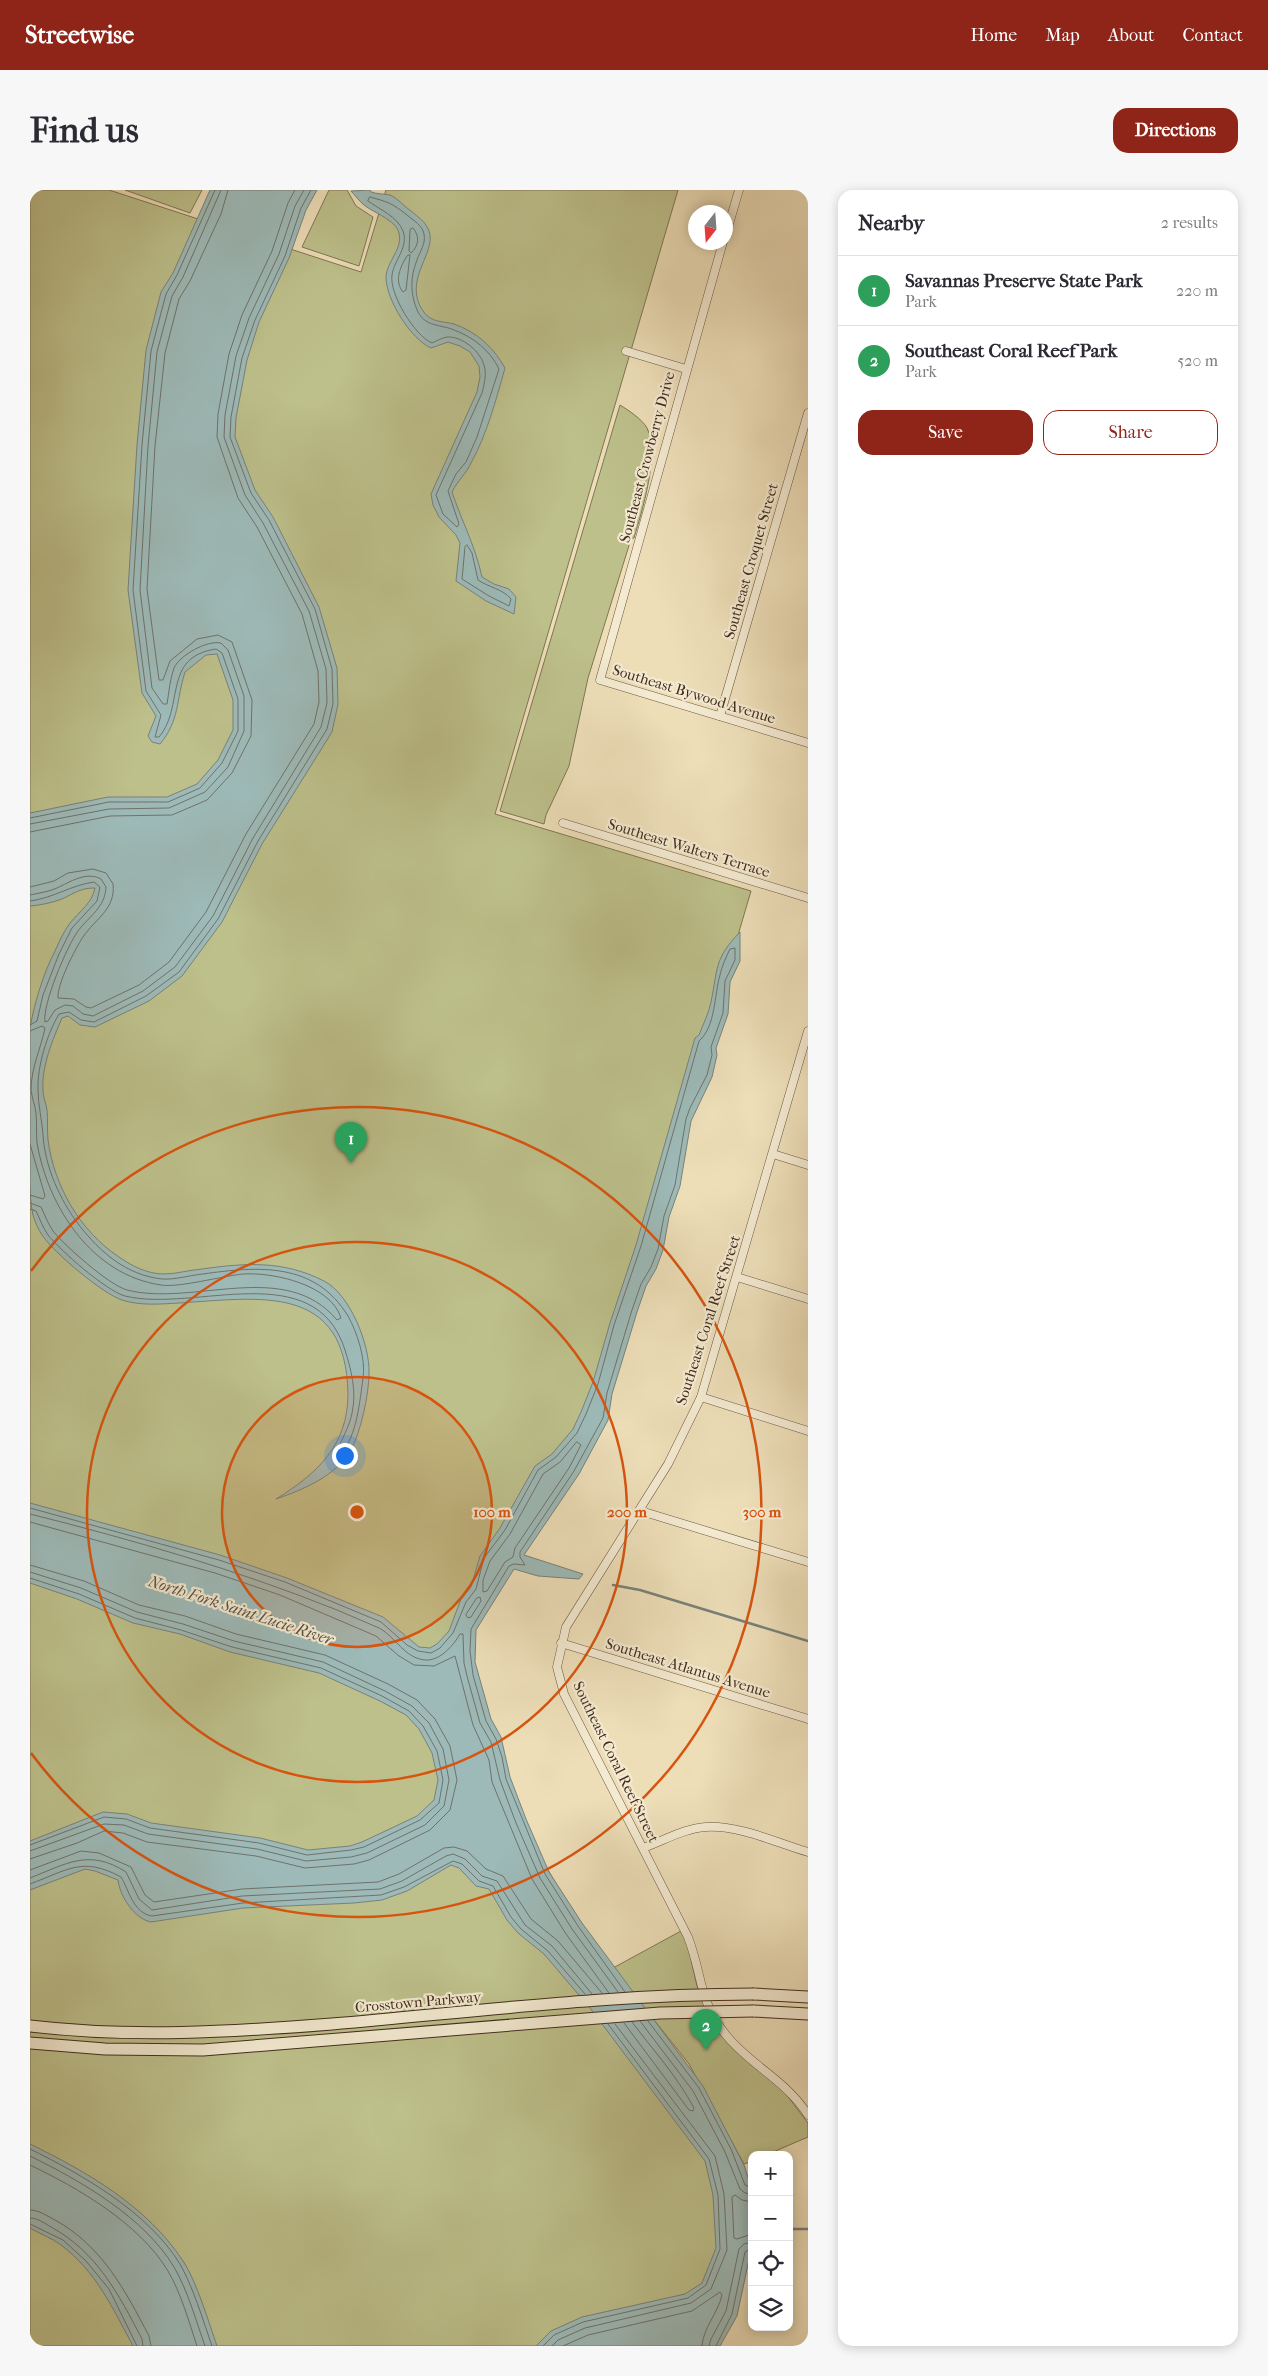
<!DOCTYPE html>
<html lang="en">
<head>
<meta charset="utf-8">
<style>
  body { margin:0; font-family:"IM FELL French Canon",serif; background:#f7f7f7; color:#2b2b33 }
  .controls { position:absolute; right:15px; bottom:15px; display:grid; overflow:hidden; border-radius:10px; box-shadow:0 2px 12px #0003 }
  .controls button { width:45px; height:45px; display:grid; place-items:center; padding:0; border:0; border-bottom:1px solid #e1e1e2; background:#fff; color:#2b2b33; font:25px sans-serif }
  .compass { position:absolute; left:658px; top:15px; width:45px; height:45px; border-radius:50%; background:#fff; box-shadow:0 2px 12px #0003; rotate:197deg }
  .you { position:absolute; left:314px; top:1265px; width:18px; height:18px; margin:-12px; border:4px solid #fff; border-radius:50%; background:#1a73e8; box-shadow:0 0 0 8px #1a73e833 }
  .badge { display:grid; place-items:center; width:32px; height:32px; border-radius:50%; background:#8f2418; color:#fff; font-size:16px; font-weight:700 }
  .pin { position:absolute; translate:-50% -41px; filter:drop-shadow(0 1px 2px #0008) }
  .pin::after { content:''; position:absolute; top:26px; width:18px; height:15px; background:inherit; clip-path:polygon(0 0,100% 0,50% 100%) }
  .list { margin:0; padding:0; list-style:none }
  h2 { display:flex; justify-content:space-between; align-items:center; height:65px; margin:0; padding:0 20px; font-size:21px }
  h2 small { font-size:16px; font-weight:400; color:#7c7c81 }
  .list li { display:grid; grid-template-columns:32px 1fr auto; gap:15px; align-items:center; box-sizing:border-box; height:70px; padding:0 20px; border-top:1px solid #e1e1e2 }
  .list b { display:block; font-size:19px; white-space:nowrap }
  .list p { margin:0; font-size:16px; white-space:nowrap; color:#7c7c81 }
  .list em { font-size:16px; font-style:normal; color:#7c7c81 }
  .actions { display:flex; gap:10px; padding:15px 20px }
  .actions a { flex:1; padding:11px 0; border:1px solid #8f2418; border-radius:15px; text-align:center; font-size:18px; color:#8f2418 }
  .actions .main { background:#8f2418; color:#fff }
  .icon { flex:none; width:28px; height:28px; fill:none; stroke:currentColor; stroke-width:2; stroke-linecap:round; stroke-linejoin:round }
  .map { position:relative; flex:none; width:778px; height:2156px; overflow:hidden; border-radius:15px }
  header { display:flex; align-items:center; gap:30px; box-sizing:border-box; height:70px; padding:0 25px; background:#8f2418; color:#fff }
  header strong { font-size:24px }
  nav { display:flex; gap:28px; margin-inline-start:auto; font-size:18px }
  .intro { display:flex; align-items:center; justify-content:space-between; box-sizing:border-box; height:120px; padding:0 30px }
  h1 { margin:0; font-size:35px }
  .button { padding:12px 22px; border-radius:15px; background:#8f2418; color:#fff; font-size:18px; font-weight:700 }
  main { display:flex; gap:30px; padding:0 30px }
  aside { flex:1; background:#fff; border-radius:15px; box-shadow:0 2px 12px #0003 }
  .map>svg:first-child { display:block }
</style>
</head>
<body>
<header>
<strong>Streetwise</strong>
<nav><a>Home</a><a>Map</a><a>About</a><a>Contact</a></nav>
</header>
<div class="intro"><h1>Find us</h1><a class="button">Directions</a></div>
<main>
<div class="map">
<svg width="778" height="2156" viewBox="0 0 778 2156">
  <rect width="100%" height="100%" fill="#eddeb8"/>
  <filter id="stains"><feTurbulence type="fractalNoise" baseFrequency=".004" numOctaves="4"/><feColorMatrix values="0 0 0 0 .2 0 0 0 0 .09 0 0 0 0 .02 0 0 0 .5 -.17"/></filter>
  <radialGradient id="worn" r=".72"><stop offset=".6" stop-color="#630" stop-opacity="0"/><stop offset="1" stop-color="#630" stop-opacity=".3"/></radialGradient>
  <!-- green -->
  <g fill="#bdc08b" stroke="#807654">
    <polygon points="0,0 79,0 331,82 356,0 648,0 465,624 721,701 580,1180 406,1482 706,2012 694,2090 610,2156 0,2156"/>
    <polygon points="95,0 172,0 160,23"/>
    <polygon points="299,0 317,0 326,16 343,27 329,76 272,57"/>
    <path d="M 590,215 C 598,220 612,229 617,238 C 630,264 612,321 604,348 L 601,349 L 558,488 L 539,576 L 516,625 L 514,634 L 470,621 Z"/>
    <polygon points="651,1741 657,1752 667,1796 685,1837 717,1871 753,1900 778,1933 778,1947 736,1965 722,1965 722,1971 714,1974 659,1874 583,1778"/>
  </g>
  <!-- water -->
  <g fill="#9dbab8" stroke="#79817a">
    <path d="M 180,0 L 287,0 L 276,20 L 259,68 L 229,132 L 217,170 L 206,228 L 205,247 L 225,300 L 243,327 L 289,417 L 307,478 L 308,514 L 302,542 L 232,654 L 192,732 L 152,786 L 119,811 L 65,837 L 50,835 L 38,826 L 32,828 C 23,849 11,877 13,901 C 13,907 16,913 17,920 C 18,930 17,940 18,950 C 24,996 50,1041 89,1067 C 102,1076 117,1084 134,1084 C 146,1084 159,1080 172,1079 C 215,1073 253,1070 294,1091 C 320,1104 340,1155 339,1183 C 339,1204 331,1241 321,1260 C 305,1287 274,1299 246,1309 C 287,1284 318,1255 318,1204 C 316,1092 230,1108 149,1113 C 131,1114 110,1116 92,1110 C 73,1104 23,1062 12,1045 C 8,1039 5,1032 3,1025 C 0,1012 0,995 0,981 C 0,951 0,921 0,891 C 0,874 0,854 0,837 C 5,812 13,784 25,761 C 29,752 34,741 40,733 C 50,721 62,713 65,698 C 50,698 45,703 32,709 C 21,713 11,715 0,716 L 0,623 L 78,607 L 137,607 L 167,594 L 188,570 L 203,540 L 203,510 L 187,464 L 176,465 L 155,482 C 146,510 150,530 130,554 L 122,552 L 118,546 L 126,526 L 112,503 L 98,400 L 107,255 L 116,160 L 131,102 L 143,83 Z"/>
    <path d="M 340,0 L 341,2 C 347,4 354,4 360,5 C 367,8 375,17 381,21 C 388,27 396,32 399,41 C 407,63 372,90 393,121 C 401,133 413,131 424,134 C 447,142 464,158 475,178 C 466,210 457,244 441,273 C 436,284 428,290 422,302 C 432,332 445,355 452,387 L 464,394 L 479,399 L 486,407 L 484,424 L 456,411 L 426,391 L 430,353 L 426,345 L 409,327 L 403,315 L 401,304 L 447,202 L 450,187 L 449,176 L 440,162 L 430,156 L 418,152 L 401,158 C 381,149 356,110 356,87 C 357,71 373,59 369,43 C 366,30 344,23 334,15 C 329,11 325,5 321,1 Z"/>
    <path d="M 710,742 L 710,771 L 700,792 L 698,824 L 686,858 L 687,865 L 682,887 L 661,931 L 650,996 L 639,1027 L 633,1060 L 626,1079 L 616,1096 L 607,1122 L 582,1204 L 578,1230 L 549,1284 L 494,1365 L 553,1384 L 549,1389 L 508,1386 L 484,1379 L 446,1440 L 445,1472 L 461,1529 L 471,1547 L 480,1587 L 496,1629 L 519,1682 L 552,1733 L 673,1896 L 714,1975 L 722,2000 L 722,2055 L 717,2079 L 707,2126 L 690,2156 L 506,2156 L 521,2141 L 552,2127 L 655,2104 L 672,2093 L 686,2058 L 683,2005 L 675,1971 L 560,1818 L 514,1764 L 488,1743 L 477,1730 L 459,1699 L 446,1696 L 429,1678 L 421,1675 L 377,1701 L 352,1710 L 324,1713 L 213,1718 L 121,1732 C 105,1729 90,1707 88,1690 L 65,1681 L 55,1679 L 0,1700 L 0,1651 L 73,1622 L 97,1624 L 121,1633 L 230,1648 L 278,1660 L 320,1656 L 332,1652 L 387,1626 L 404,1610 L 408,1590 L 402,1563 L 389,1539 L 376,1525 L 350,1511 L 289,1483 L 200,1462 L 150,1444 L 103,1433 L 47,1409 L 0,1393 L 0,1313 L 190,1365 L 257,1388 L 353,1427 L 389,1457 L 400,1458 L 407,1454 L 419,1441 L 431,1409 L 441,1397 L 450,1366 L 470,1338 L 505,1276 L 522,1264 L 543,1239 L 551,1222 L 563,1192 L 580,1133 L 606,1055 L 665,848 L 669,845 C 673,834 679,823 681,812 C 688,778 684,769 710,742 Z"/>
    <path d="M 0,1954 C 57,1982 117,2016 153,2071 C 166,2090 179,2133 187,2156 L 103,2156 C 83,2119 66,2081 31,2055 C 22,2048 10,2044 0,2038 Z"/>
  </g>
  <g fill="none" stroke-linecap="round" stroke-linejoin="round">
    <!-- shore -->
    <g stroke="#70726a" stroke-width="1">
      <path d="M 340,7 C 358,12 362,13 377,25 C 383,30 393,36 394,44 C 396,54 390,61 387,70 C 380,87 380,105 388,122 C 396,137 410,134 424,140 C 443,147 460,160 469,179 L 447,247 L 436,272 L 426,284 L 418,301 L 429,334 L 427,337 L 413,324 L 406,305 L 452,203 C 454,195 457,184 454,175 C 450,161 432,146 417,147 C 412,148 406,151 402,153 C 385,146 359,104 362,85 C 364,70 379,57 373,41 C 368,27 349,19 338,11 Z"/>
      <path d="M 383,38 C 390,46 389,56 381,63 L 379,61 L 380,40 Z"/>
      <path d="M 380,65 L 376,100 L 373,102 C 364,91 370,77 377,66 Z"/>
      <path d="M 437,355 L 442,363 L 448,390 C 458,397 473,399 481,409 L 479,416 L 459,406 L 432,389 L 435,357 Z"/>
      <path d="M 0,628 L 79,612 L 138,612 L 170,598 L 192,573 L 208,541 L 208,509 L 192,463 L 186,459 C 132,467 155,516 129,547 L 125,547 L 131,525 L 116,501 L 103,400 L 112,255 L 121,161 L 136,104 L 147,85 L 185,0"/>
      <path d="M 0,634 L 79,619 L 139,618 L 175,602 L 198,577 L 214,541 L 214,506 L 198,460 L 191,453 C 177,450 150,465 144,478 C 140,489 139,502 137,514 L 133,514 L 122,498 L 110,400 L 118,256 L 127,162 L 142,106 L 153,87 L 191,0"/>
      <polyline points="0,642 80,626 142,625 177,610 202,583 221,546 222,510 202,452 188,445 167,449 140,471 133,490 129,490 117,399 125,256 135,163 149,109 160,91 191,24 198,0"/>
      <path d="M 0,697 L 24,691 L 38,683 L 63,679 L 76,683 L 83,694 C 86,719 65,729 53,747 C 45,759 27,794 28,808 L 44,809 L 56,817 L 61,818 L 109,795 L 139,772 L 176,722 L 216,644 L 284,534 L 289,512 L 288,481 L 272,424 L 227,337 L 208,308 L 187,247 L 188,224 L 199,164 L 212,125 L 242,61 L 258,13 L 265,0"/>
      <path d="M 0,705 C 9,703 18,702 27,698 C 40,692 56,681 71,689 L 76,697 C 75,718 59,726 48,741 C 37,756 12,815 15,832 L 18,831 L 25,820 L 35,815 L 43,816 L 53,824 L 63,826 L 113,801 L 145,777 L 183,726 L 223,648 L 291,537 L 297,513 L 296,479 L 279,421 L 233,333 L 215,305 L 194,247 L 195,225 L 206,166 L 219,128 L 249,64 L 265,16 L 274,0"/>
      <path d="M 0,711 C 24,708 41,695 64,692 L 70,697 L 67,711 L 42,738 L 29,764 L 13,805 L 7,831 L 0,835"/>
      <path d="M 0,841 L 12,836 L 15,838 C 11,858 1,878 1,900 C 2,908 5,915 6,923 C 7,933 6,943 7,953 C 18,1017 62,1085 131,1095 C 149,1098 192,1086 213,1084 C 244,1082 301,1095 311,1128 L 307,1130 C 255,1068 163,1117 97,1100 C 79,1095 35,1056 23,1041 C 18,1034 15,1025 11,1017 L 0,1013"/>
      <polyline points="0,954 15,1006 13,1009 0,1005"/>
      <path d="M 0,1019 L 6,1021 C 10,1029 13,1038 18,1045 C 31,1061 75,1100 95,1106 C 164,1123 285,1065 315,1160 C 321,1179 327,1202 322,1223 C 320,1236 311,1249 308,1261 L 311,1263 C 327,1247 330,1209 333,1188 C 336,1169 327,1142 318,1126 C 285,1072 229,1076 173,1084 C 161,1085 145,1090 132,1089 C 96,1085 70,1062 49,1035 C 30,1010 15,977 13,945 C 12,930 8,915 8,900 C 7,877 17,844 29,824 L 39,822 L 51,830 L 64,832 L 116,806 L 149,782 L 188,729 L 228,651 L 297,539 L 303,514 L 302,479 L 285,419 L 239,330 L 221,303 L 200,247 L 201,227 L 212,168 L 225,130 L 255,66 L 271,18 L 281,0"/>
      <polygon points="547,1252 551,1255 539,1278 485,1358 483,1367 475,1372 457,1401 453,1402 453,1390 460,1371 480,1344 513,1284 530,1272"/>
      <path d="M 0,1318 L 189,1370 L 255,1392 L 351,1432 L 377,1455 L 388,1461 L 401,1463 L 410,1458 L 423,1443 L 436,1412 L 446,1399 L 454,1368 L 475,1340 L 508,1280 L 526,1267 L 547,1243 L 556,1224 L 568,1194 L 584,1135 L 611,1056 L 669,851 C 686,836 684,805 690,785 C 692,776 696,767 700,759 L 705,758 L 705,770 L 695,791 L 693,823 L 681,857 L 682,865 L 677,885 L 660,918 L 656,929 L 645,995 L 634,1026 L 628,1059 L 621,1077 L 611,1094 L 602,1120 L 577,1203 L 573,1228 L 544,1281 L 490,1362 L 490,1367 L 495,1375 L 484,1374 L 479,1376 L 441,1439 L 440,1461 L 443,1485 L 456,1531 L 466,1549 L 472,1567 L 476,1589 L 515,1684 L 548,1736 L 595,1802"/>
      <path d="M 0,1324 C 104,1350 207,1380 307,1420 C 321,1426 335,1432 349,1438 C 366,1447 374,1468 395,1470 C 410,1471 423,1456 430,1444 L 433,1444 L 434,1473 L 437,1486 L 450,1533 L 461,1552 L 470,1590 L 486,1633 L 510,1688 L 542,1739 L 588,1802"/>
      <polyline points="0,1332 185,1383 250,1405 346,1446 369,1466 384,1475 404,1476 425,1466 443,1535 459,1570 462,1592 502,1689 536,1744 579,1803"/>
      <polyline points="0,1375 54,1391 109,1415 155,1426 206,1444 295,1465 358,1494 387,1510 405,1529 420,1556 427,1590 420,1620 400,1640 339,1670 324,1674 275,1678 226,1666 117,1652 93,1643 74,1641 47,1653 0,1669"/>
      <polyline points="0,1382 51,1398 107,1422 153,1434 204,1451 293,1472 355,1501 382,1516 399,1533 413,1559 419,1590 414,1616 395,1635 337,1663 321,1667 276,1671 227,1659 118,1644 94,1635 74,1634 0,1661"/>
      <polyline points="0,1388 49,1404 105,1428 151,1440 202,1457 291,1478 352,1506 379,1521 393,1536 407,1561 413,1590 409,1613 390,1630 334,1657 321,1660 277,1665 229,1653 120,1638 96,1629 74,1627 0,1655"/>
      <polygon points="447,1408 450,1407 451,1411 441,1427 438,1428 436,1425"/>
      <polyline points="0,1680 51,1661 69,1663 101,1677 115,1705 124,1712 212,1699 348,1692 369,1684 414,1658 424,1657 437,1661 456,1679 473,1686 501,1729 528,1751 572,1803"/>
      <path d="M 0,1688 C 36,1674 59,1658 96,1682 L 109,1709 L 122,1720 L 212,1706 L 350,1699 L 372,1691 L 416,1666 L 423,1664 L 435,1669 L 452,1686 L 467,1691 L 495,1735 L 522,1756 L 562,1804"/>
      <path d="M 0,1694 C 38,1680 52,1666 91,1687 C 99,1700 103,1723 122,1726 L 213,1713 L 351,1705 L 374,1697 L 423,1671 L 432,1674 L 449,1691 L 463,1696 L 481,1727 L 491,1739 L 518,1761 L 555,1804"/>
      <polyline points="610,1831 663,1901 695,1962 710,1999 715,2003 722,2004"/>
      <polyline points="618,1831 669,1898 701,1959 715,1995 722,1998"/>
      <path d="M 594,1833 L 659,1920 L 663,1921 L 664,1918 C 647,1886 623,1860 602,1832"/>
      <path d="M 0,1959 C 53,1985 118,2022 150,2074 C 163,2097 173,2130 182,2156"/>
      <path d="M 0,1966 C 51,1991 114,2027 144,2077 C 158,2101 166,2131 175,2156"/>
      <path d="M 0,1975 C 48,1998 109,2033 138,2081 C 151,2103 159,2132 167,2156"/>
      <polyline points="722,2012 712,2010 705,2005 702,2007 704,2048 707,2049 722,2044"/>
      <path d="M 0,2020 C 9,2020 17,2026 25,2030 C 72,2056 95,2100 119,2146 L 121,2156"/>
      <path d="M 0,2028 C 8,2028 14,2033 21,2037 C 67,2062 89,2105 112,2149 L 113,2156"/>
      <polyline points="0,2034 33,2050 56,2071 79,2099 107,2156"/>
      <polyline points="513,2156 524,2145 553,2132 658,2108 676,2095 690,2059 688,2005 679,1969 578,1834"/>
      <polyline points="522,2156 528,2150 555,2138 661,2113 681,2099 697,2060 694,2004 685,1966 585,1834"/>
      <path d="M 533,2156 L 558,2145 L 662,2121 L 690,2102 L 692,2105 C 688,2123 673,2138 672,2156"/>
      <polyline points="679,2156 681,2149 696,2121 709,2059 714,2054 722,2052"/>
      <polyline points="686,2156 702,2124 715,2062 722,2058"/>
    </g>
    <!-- stream -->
    <g stroke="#79817a" stroke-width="2.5">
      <polyline points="583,1395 610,1400 778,1451"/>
      <polyline points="759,2039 778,2039"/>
    </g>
    <!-- street casing -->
    <g stroke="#6e5843" stroke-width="9">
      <g id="street">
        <polyline points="696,44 709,0"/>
        <polyline points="693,52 570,490 778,553"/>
        <polyline points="596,161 656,179"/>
        <polyline points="690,526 778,223"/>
        <polyline points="533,633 778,708"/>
        <path d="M 778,841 L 671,1207 L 638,1274 L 536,1437 L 527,1477 L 534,1504 L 658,1747 C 673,1786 668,1810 696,1845 C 720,1875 757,1891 778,1925"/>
        <polyline points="743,964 778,975"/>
        <polyline points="707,1087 778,1109"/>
        <polyline points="671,1207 778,1241"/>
        <polyline points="611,1321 778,1372"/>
        <polyline points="531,1453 778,1529"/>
        <path d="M 613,1658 C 633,1651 655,1638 676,1637 C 709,1635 747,1653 778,1662"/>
      </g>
    </g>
    <!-- secondary casing -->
    <g stroke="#432b1c" stroke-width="13">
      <g id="secondary">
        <polyline points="724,1804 778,1807"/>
        <polyline points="723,1821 778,1824"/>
      </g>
    </g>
    <!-- street -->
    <use href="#street" stroke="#f3ead1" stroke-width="8"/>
    <!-- secondary -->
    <use href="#secondary" stroke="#f3ead1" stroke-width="11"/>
    <!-- secondary-bridge casing -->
    <g stroke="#432b1c" stroke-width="13" stroke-linecap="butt">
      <g id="secondary-bridge">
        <path d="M 0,1836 C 101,1848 201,1842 302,1834 C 442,1822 583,1804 724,1804"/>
        <polyline points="0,1853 75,1859 173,1860 630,1823 723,1821"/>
      </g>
    </g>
    <!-- secondary-bridge -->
    <use href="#secondary-bridge" stroke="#f3ead1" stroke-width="11"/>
  </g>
  <!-- distance rings -->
  <circle cx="327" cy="1322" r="135" fill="#d8540e" fill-opacity=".12"/>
  <g fill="none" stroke="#d8540e" stroke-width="2.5">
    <circle cx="327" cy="1322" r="135"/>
    <circle cx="327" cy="1322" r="270"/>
    <path d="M1 1081A405 405 0 1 1 1 1563"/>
  </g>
  <g text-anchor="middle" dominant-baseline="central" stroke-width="4.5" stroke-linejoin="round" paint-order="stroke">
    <!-- street labels -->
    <g font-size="15" fill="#432b1c" stroke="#f3ead1">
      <text transform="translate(617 267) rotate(-75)">Southeast Crowberry Drive</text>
      <text transform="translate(721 371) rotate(-74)">Southeast Croquet Street</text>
      <text transform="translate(664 504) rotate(17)">Southeast Bywood Avenue</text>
      <text transform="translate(659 658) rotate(17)">Southeast Walters Terrace</text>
      <text transform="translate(678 1130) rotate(-72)">Southeast Coral Reef Street</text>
      <text transform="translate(658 1478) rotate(17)">Southeast Atlantus Avenue</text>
      <text transform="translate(586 1572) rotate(64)">Southeast Coral Reef Street</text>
      <text transform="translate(388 1812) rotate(-5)">Crosstown Parkway</text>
    </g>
    <!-- water labels -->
    <g font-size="16" font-style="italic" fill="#5a4f43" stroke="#f3ead1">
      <text transform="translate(211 1420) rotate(18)">North Fork Saint Lucie River</text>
    </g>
  </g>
  <circle cx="327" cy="1322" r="8" fill="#d8540e" stroke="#f3ead1" stroke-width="2.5"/>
  <g font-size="15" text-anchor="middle" font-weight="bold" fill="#d8540e" stroke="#f3ead1" stroke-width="4.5" stroke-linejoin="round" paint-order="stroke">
    <text x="462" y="1327">100 m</text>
    <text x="597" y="1327">200 m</text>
    <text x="732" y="1327">300 m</text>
  </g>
  <rect width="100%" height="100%" filter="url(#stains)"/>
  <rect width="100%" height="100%" fill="url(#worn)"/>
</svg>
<div class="controls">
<button>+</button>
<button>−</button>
<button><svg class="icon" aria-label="locate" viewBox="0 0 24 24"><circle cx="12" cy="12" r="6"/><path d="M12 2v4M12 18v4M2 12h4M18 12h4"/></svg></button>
<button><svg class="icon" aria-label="layers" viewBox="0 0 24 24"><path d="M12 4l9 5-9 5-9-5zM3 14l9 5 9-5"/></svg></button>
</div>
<svg class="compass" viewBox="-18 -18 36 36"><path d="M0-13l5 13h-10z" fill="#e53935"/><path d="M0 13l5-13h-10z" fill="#7c7c81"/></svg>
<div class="you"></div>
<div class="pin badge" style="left:321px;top:973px;background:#2e9e5b">1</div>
<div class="pin badge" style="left:676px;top:1860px;background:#2e9e5b">2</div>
</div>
<aside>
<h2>Nearby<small>2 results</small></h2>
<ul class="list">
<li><span class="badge" style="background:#2e9e5b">1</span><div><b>Savannas Preserve State Park</b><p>Park</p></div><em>220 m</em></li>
<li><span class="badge" style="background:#2e9e5b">2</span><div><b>Southeast Coral Reef Park</b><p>Park</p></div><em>520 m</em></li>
</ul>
<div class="actions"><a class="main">Save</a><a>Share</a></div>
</aside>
</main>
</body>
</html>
